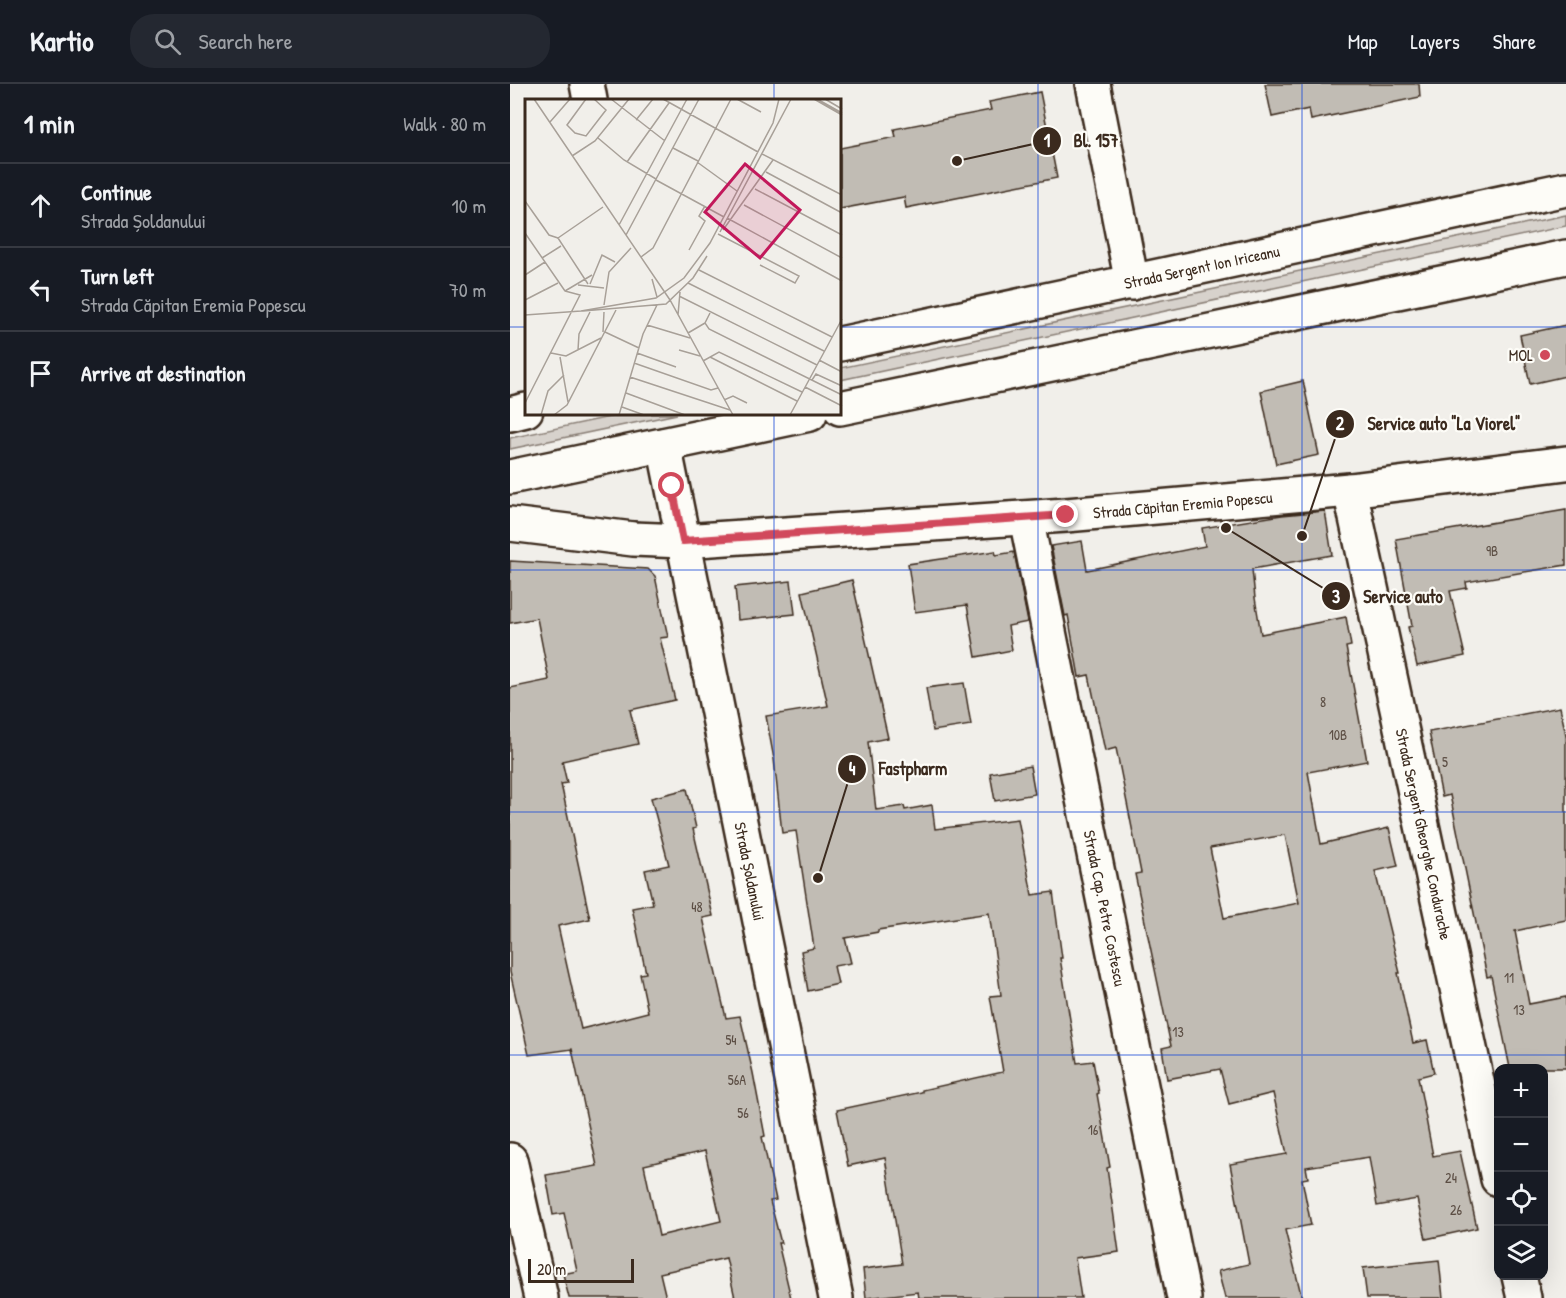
<!DOCTYPE html>
<html lang="en">
<head>
<meta charset="utf-8">
<style>
  body { margin:0; font-family:"Patrick Hand",sans-serif; background:#242831; color:#f1f3f6 }
  .controls { position:absolute; right:18px; bottom:18px; display:grid; overflow:hidden; border-radius:12px; box-shadow:0 6px 24px #0002 }
  .controls button { width:54px; height:54px; display:grid; place-items:center; padding:0; border:0; border-bottom:2px solid #363941; background:#171b24; color:#f1f3f6; font:30px sans-serif }
  .scale { position:absolute; left:18px; bottom:15px; width:106px; box-sizing:border-box; padding-left:6px; border:3px solid #3b2a1e; border-top:0; font-size:16px; line-height:21px; white-space:nowrap; color:#3b2a1e; -webkit-text-stroke:4px #fdfcf7; paint-order:stroke }
  .stop { position:absolute; width:18px; height:18px; margin:-14px; border:4px solid #d1495b; border-radius:50%; background:#fff }
  .stop.end { background:#d1495b; border-color:#fff; box-shadow:0 2px 6px #0008 }
  .list { margin:0; padding:0; list-style:none }
  h2 { display:flex; justify-content:space-between; align-items:center; height:78px; margin:0; padding:0 24px; font-size:26px }
  h2 small { font-size:20px; font-weight:400; color:#9ea1a6 }
  .list li { display:grid; grid-template-columns:39px 1fr auto; gap:18px; align-items:center; box-sizing:border-box; height:84px; padding:0 24px; border-top:2px solid #363941 }
  .list b { display:block; font-size:22px; white-space:nowrap }
  .list p { margin:0; font-size:20px; white-space:nowrap; color:#9ea1a6 }
  .list em { font-size:20px; font-style:normal; color:#9ea1a6 }
  .icon { flex:none; width:33px; height:33px; fill:none; stroke:currentColor; stroke-width:2; stroke-linecap:round; stroke-linejoin:round }
  .map { position:relative; flex:none; width:1056px; height:1214px; overflow:hidden }
  header { display:flex; align-items:center; gap:36px; box-sizing:border-box; height:84px; padding:0 30px; background:#171b24; border-bottom:2px solid #363941 }
  header strong { font-size:28px }
  nav { display:flex; gap:33px; margin-inline-start:auto; font-size:21px }
  .search { width:420px; height:54px; background:#242831; display:flex; align-items:center; gap:15px; box-sizing:border-box; padding:0 21px; border-radius:24px; color:#9ea1a6; font-size:22px }
  main { display:flex }
  aside { flex:1; background:#171b24 }
  .map>svg:first-child { display:block }
</style>
</head>
<body>
<header>
<strong>Kartio</strong>
<div class="search"><svg class="icon" aria-label="search" viewBox="0 0 24 24"><circle cx="10" cy="10" r="6"/><path d="M15 15l6 6"/></svg>Search here</div>
<nav><a>Map</a><a>Layers</a><a>Share</a></nav>
</header>
<main>
<aside>
<h2>1 min<small>Walk · 80 m</small></h2>
<ul class="list">
<li><svg class="icon" aria-label="ahead" viewBox="0 0 24 24"><path d="M12 20V5M6 11l6-6 6 6"/></svg><div><b>Continue</b><p>Strada Șoldanului</p></div><em>10 m</em></li>
<li><svg class="icon" aria-label="left" viewBox="0 0 24 24"><path d="M17 20v-9H6M10 6l-5 5 5 5"/></svg><div><b>Turn left</b><p>Strada Căpitan Eremia Popescu</p></div><em>70 m</em></li>
<li><svg class="icon" aria-label="arrive" viewBox="0 0 24 24"><path d="M6 21V4h12l-3 4 3 4H6"/></svg><div><b>Arrive at destination</b></div></li>
</ul>
</aside>
<div class="map">
<svg width="1056" height="1214" viewBox="0 0 1056 1214">
  <rect width="100%" height="100%" fill="#f1efea"/>
  <filter id="ink" filterUnits="userSpaceOnUse"><feTurbulence type="fractalNoise" baseFrequency=".0167" numOctaves="2"/><feDisplacementMap in="SourceGraphic" scale="12" xChannelSelector="R" yChannelSelector="G"/><feConvolveMatrix kernelMatrix="1 2 1 2 8 2 1 2 1" color-interpolation-filters="sRGB"/></filter>
  <g filter="url(#ink)">
    <!-- green -->
    <g fill="#d7d2cc" stroke="#897e75" stroke-width="1.5">
      <polygon points="1056,131 1056,142 330,296 330,284"/>
      <polygon points="114,330 167,330 0,365 0,354"/>
    </g>
    <!-- building -->
    <g fill="#c1bcb4" stroke="#3b2a1e" stroke-width="1.5" fill-rule="evenodd">
      <polygon points="755,0 909,0 910,13 801,36 799,25 762,33"/>
      <polygon points="530,8 547,94 396,124 394,113 330,125 330,64 386,53 384,45 481,26 479,18"/>
      <polygon points="1056,241 1056,292 1020,300 1010,251"/>
      <polygon points="793,297 809,371 766,380 751,307"/>
      <polygon points="1056,426 1056,481 956,498 957,504 940,507 955,572 907,582 898,543 902,542 886,455"/>
      <path d="M 815,427 L 822,471 L 742,485 L 745,514 L 751,550 L 836,533 L 841,562 L 836,563 L 857,677 L 798,688 L 811,760 L 879,744 L 888,782 L 865,787 L 890,889 L 888,889 L 903,959 L 917,956 L 924,989 L 908,993 L 923,1072 L 950,1067 L 967,1144 L 916,1155 L 907,1115 L 867,1122 L 859,1073 L 796,1083 L 798,1094 L 792,1095 L 801,1141 L 775,1146 L 792,1214 L 715,1214 L 708,1187 L 739,1180 L 720,1080 L 777,1070 L 763,1009 L 719,1020 L 710,985 L 657,995 L 652,964 L 661,962 L 625,790 L 631,789 L 606,664 L 595,667 L 579,591 L 569,593 L 558,531 L 555,532 L 541,462 L 572,457 L 577,486 L 695,462 L 692,444 L 772,431 ZM 775,751 L 789,819 L 714,834 L 700,764 Z"/>
      <polygon points="485,467 486,471 504,468 518,538 498,542 502,566 466,573 457,521 405,528 398,480"/>
      <path d="M 0,477 L 138,485 L 145,492 L 158,553 L 150,554 L 165,616 L 120,626 L 128,660 L 52,677 L 57,699 L 51,700 L 80,835 L 48,842 L 71,945 L 138,928 L 130,890 L 136,889 L 122,824 L 143,820 L 135,786 L 159,781 L 141,714 L 177,705 L 186,744 L 183,745 L 203,832 L 193,834 L 216,934 L 230,932 L 243,989 L 255,1052 L 252,1053 L 266,1116 L 260,1117 L 271,1159 L 268,1159 L 281,1214 L 225,1214 L 216,1174 L 150,1189 L 156,1214 L 59,1214 L 53,1190 L 67,1187 L 54,1129 L 43,1131 L 36,1091 L 87,1082 L 62,965 L 19,971 L 0,888 L 0,604 L 39,596 L 27,534 L 0,539 ZM 195,1067 L 211,1137 L 149,1152 L 134,1081 Z"/>
      <polygon points="342,496 378,654 358,658 366,726 394,722 395,726 422,721 425,745 508,735 522,811 543,808 552,874 550,874 567,979 583,977 589,1009 587,1010 600,1083 597,1084 609,1168 565,1174 571,1214 409,1214 408,1208 356,1214 353,1185 392,1180 375,1074 338,1082 327,1026 412,1008 412,1006 493,988 480,912 491,911 479,829 368,846 368,848 335,854 341,879 324,882 328,900 298,907 291,867 304,864 286,747 272,749 264,675 256,632 318,622 292,508"/>
      <polygon points="281,497 285,530 228,536 225,503"/>
      <polygon points="454,599 461,641 423,647 416,604"/>
      <polygon points="1050,623 1056,651 1056,836 1005,847 1019,920 1056,913 1056,984 1000,984 981,892 977,893 940,711 932,713 919,648"/>
      <polygon points="520,682 525,710 485,717 480,689"/>
      <polygon points="929,1176 933,1214 857,1214 853,1184"/>
    </g>
    <g fill="none" stroke-linecap="round" stroke-linejoin="round">
      <!-- minor casing -->
      <g stroke="#3b2a1e" stroke-width="38">
        <g id="minor">
          <polyline points="77,0 80,16"/>
          <polyline points="583,0 622,199"/>
          <path id="s1" d="M 154,361 L 326,1214"/>
          <path id="s2" d="M 840,406 L 988,1095"/>
          <path id="s3" d="M 516,434 L 674,1214"/>
          <path id="s4" d="M 0,440 L 123,455 L 173,457 L 556,431 L 840,406 L 1056,379"/>
          <polyline points="0,1076 31,1214"/>
          <polyline points="1009,1192 1014,1214"/>
        </g>
      </g>
      <!-- secondary casing -->
      <g stroke="#3b2a1e" stroke-width="38">
        <g id="secondary">
          <path id="s5" d="M 330,260 L 1056,105"/>
          <polyline points="330,324 1056,173"/>
          <polyline points="0,330 16,326"/>
          <polyline points="0,393 300,330"/>
        </g>
      </g>
      <!-- minor -->
      <use href="#minor" stroke="#fdfcf7" stroke-width="33"/>
      <!-- secondary -->
      <use href="#secondary" stroke="#fdfcf7" stroke-width="33"/>
    </g>
  </g>
  <g fill="none" stroke-linecap="round" stroke-linejoin="round" filter="url(#ink)">
    <!-- route -->
    <polyline stroke="#d1495b" stroke-width="8" points="162,402 173,457 556,431"/>
  </g>
  <!-- grid -->
  <path fill="none" stroke="#1d4ed8" stroke-width="1.5" stroke-opacity="0.55" d="M 264,0 L 264,16M 528,0 L 528,1214M 792,0 L 792,1214M 0,243 L 16,243M 330,243 L 1056,243M 264,330 L 264,1214M 0,486 L 1056,486M 0,728 L 1056,728M 0,971 L 1056,971"/>
  <!-- markers -->
  <circle fill="#d1495b" stroke="#fdfcf7" stroke-width="2" cx="1035" cy="271" r="6"/>
  <g text-anchor="middle" dominant-baseline="central" stroke-width="4.5" stroke-linejoin="round" paint-order="stroke">
    <!-- number labels -->
    <g font-size="14" fill="#5c4e44">
      <text x="982" y="466">9B</text>
      <text x="813" y="617">8</text>
      <text x="828" y="650">10B</text>
      <text x="935" y="677">5</text>
      <text x="187" y="822">48</text>
      <text x="999" y="893">11</text>
      <text x="1009" y="925">13</text>
      <text x="668" y="947">13</text>
      <text x="221" y="955">54</text>
      <text x="227" y="995">56A</text>
      <text x="233" y="1028">56</text>
      <text x="583" y="1045">16</text>
      <text x="941" y="1093">24</text>
      <text x="946" y="1125">26</text>
    </g>
    <!-- street labels -->
    <g font-size="16" fill="#3b2a1e" stroke="#fdfcf7">
      <text stroke="none"><textPath href="#s5" startOffset="370">Strada Sergent Ion Iriceanu</textPath></text>
      <text stroke="none"><textPath href="#s4" startOffset="675">Strada Căpitan Eremia Popescu</textPath></text>
      <text stroke="none"><textPath href="#s2" startOffset="352">Strada Sergent Gheorghe Condurache</textPath></text>
      <text stroke="none"><textPath href="#s1" startOffset="435">Strada Șoldanului</textPath></text>
      <text stroke="none"><textPath href="#s3" startOffset="398">Strada Cap. Petre Costescu</textPath></text>
    </g>
    <!-- poi labels -->
    <g font-size="16" fill="#3b2a1e" stroke="#fdfcf7" text-anchor="end">
      <text x="1023" y="271">MOL</text>
    </g>
  </g>
  <!-- overview -->
  <g transform="translate(15 15)">
    <rect width="316" height="316" fill="#f1efea"/>
    <path fill="none" stroke="#a8a098" stroke-width="1.5" d="M 9,0 L 145,201 L 208,316M 61,0 L 42,26 L 50,34 L 61,37 L 81,11 L 69,0M 86,0 L 140,42M 138,0 L 233,53M 212,0 L 236,13M 289,0 L 317,16M 292,0 L 317,14M 300,0 L 317,10M 111,21 L 128,0M 25,23 L 45,0M 73,39 L 99,61 L 131,80M 148,49 L 173,62M 237,55 L 317,96M 47,57 L 70,42 L 104,0M 102,63 L 144,4M 172,63 L 212,92M 241,73 L 317,114M 131,81 L 199,118M 230,90 L 317,136M 0,102 L 24,136 L 33,139M 219,106 L 317,159M 202,119 L 317,182M 94,126 L 162,0M 198,131 L 248,61M 195,133 L 266,0M 0,134 L 40,192M 193,135 L 274,177 L 270,184 L 235,166M 101,136 L 174,0M 33,139 L 78,108M 33,139 L 63,185M 164,151 L 180,122 L 174,117 L 180,107M 116,158 L 128,149 L 206,0M 17,159 L 36,147M 174,171 L 307,238M 0,176 L 20,163M 127,180 L 132,198M 163,184 L 299,252M 65,185 L 77,156 L 90,163M 53,186 L 79,189M 40,192 L 67,176M 154,197 L 292,266M 0,201 L 33,184M 79,206 L 84,173 L 106,149M 58,212 L 141,205 L 168,179 L 182,157M 185,214 L 180,224 L 184,230 L 317,296M 0,216 L 56,212 L 131,199 L 159,179 L 185,144 L 248,24 L 254,0M 153,216 L 155,193M 122,226 L 165,239M 78,233 L 79,213M 80,233 L 114,249M 163,234 L 180,224M 53,251 L 54,235 L 65,213M 154,251 L 175,257M 26,254 L 41,257 L 76,239M 112,254 L 151,268M 35,258 L 43,303M 185,258 L 272,302M 294,261 L 317,273M 178,262 L 194,253 L 277,293M 109,264 L 186,291 L 193,289M 105,278 L 205,311M 287,281 L 291,275 L 317,287M 280,288 L 317,307M 101,294 L 160,316M 199,301 L 208,297 L 222,304M 0,304 L 55,196 L 40,192M 97,308 L 119,316M 16,316 L 23,292 L 39,276M 29,316 L 42,306 L 91,211M 94,316 L 118,235 L 132,206M 265,316 L 317,220"/>
    <path fill="#c2185b" fill-opacity="0.15" stroke="#c2185b" stroke-width="3" d="M 220,65 L 275,111 L 235,159 L 180,113 Z"/>
    <rect width="316" height="316" fill="none" stroke="#3b2a1e" stroke-width="3"/>
  </g>
  <!-- callouts -->
  <path fill="none" stroke="#3b2a1e" stroke-width="2" d="M447 77L537 57M792 452L830 340M716 444L826 512M308 794L342 685"/>
  <g fill="#3b2a1e" stroke="#fdfcf7" stroke-width="2">
    <circle cx="447" cy="77" r="6"/>
    <circle cx="792" cy="452" r="6"/>
    <circle cx="716" cy="444" r="6"/>
    <circle cx="308" cy="794" r="6"/>
    <circle cx="537" cy="57" r="15"/>
    <circle cx="830" cy="340" r="15"/>
    <circle cx="826" cy="512" r="15"/>
    <circle cx="342" cy="685" r="15"/>
  </g>
  <g font-size="18" text-anchor="middle" font-weight="bold" fill="#fff">
    <text x="537" y="63">1</text>
    <text x="830" y="346">2</text>
    <text x="826" y="519">3</text>
    <text x="342" y="691">4</text>
  </g>
  <g font-size="18" text-anchor="middle" font-weight="bold" fill="#3b2a1e" stroke="#fdfcf7" stroke-width="4.5" stroke-linejoin="round" paint-order="stroke">
    <text x="586" y="63">Bl. 157</text>
    <text x="934" y="346">Service auto "La Viorel"</text>
    <text x="893" y="519">Service auto</text>
    <text x="403" y="691">Fastpharm</text>
  </g>
</svg>
<div class="controls">
<button>+</button>
<button>−</button>
<button><svg class="icon" aria-label="locate" viewBox="0 0 24 24"><circle cx="12" cy="12" r="6"/><path d="M12 2v4M12 18v4M2 12h4M18 12h4"/></svg></button>
<button><svg class="icon" aria-label="layers" viewBox="0 0 24 24"><path d="M12 4l9 5-9 5-9-5zM3 14l9 5 9-5"/></svg></button>
</div>
<div class="scale">20 m</div>
<div class="stop" style="left:162px;top:402px"></div>
<div class="stop end" style="left:556px;top:431px"></div>
</div>
</main>
</body>
</html>
